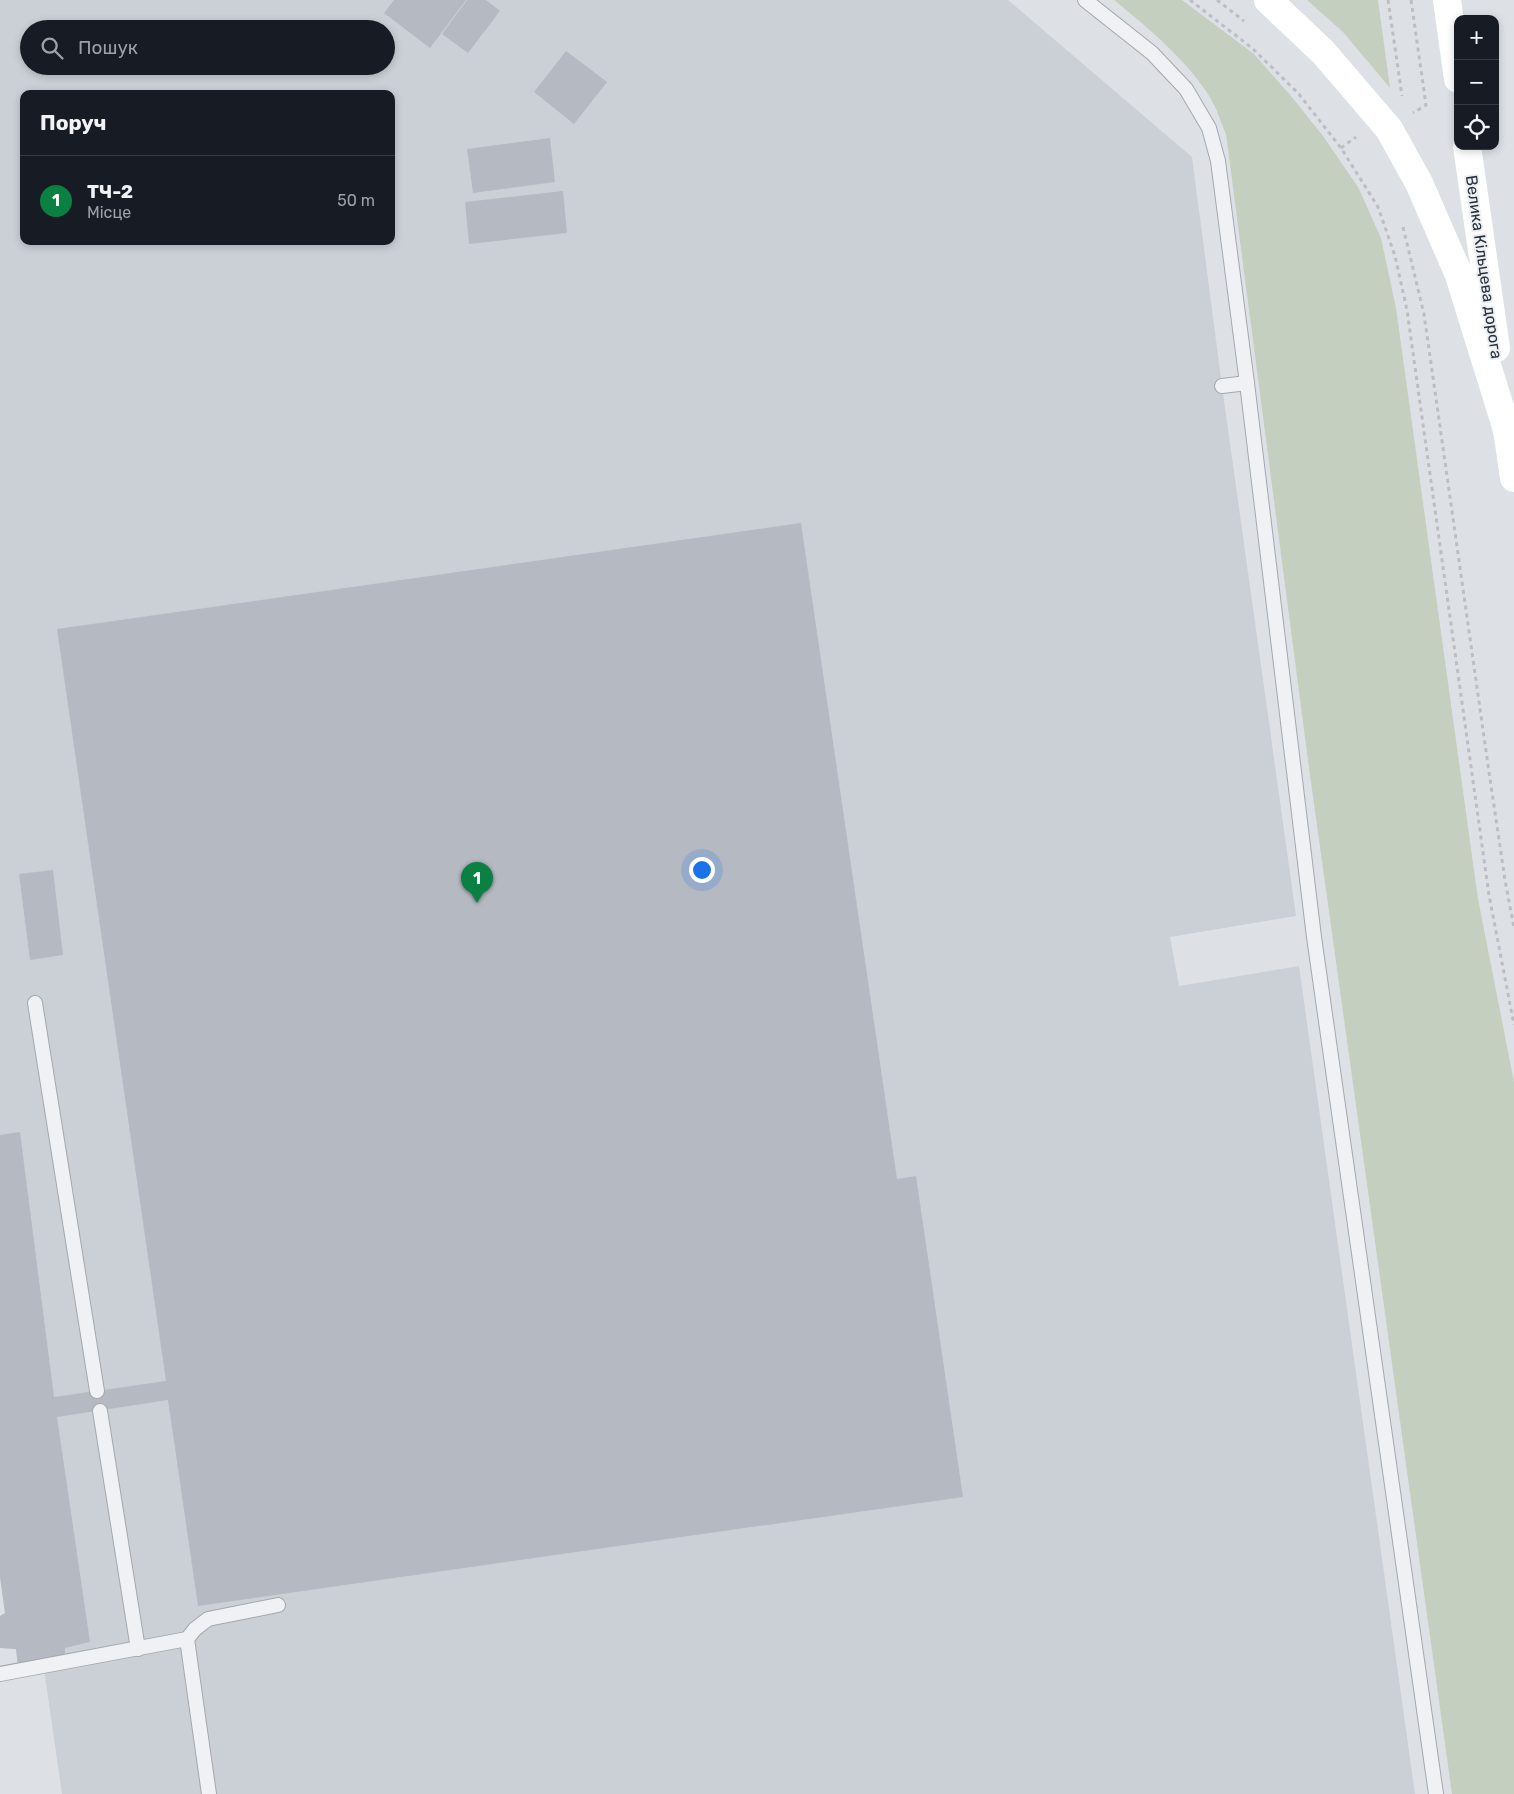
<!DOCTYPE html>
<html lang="uk">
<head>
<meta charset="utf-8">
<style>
  body { margin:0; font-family:Rubik,sans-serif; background:#242831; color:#f1f3f6 }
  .controls { position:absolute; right:15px; top:15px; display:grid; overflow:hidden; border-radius:10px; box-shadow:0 2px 8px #0003 }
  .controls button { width:45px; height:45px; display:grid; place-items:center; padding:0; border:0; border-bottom:1px solid #363941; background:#171b24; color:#f1f3f6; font:25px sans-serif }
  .you { position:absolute; left:701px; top:869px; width:18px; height:18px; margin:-12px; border:4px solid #fff; border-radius:50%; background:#1a73e8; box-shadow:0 0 0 8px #1a73e833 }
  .badge { display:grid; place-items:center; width:32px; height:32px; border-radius:50%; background:#0b8043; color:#fff; font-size:16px; font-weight:700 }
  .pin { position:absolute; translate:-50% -41px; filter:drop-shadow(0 1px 2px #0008) }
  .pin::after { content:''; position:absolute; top:26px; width:18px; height:15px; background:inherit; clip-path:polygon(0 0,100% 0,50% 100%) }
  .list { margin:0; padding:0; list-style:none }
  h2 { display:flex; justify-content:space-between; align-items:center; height:65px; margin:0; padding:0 20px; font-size:21px }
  h2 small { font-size:16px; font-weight:400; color:#9ea1a6 }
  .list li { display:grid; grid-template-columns:32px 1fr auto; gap:15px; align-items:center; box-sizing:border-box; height:90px; padding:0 20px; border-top:1px solid #363941 }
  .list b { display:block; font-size:19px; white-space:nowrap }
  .list p { margin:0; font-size:16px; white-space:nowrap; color:#9ea1a6 }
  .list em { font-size:16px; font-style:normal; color:#9ea1a6 }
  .icon { flex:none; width:28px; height:28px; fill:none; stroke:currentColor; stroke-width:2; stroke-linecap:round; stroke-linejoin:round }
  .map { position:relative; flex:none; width:1514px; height:1794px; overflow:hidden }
  .search { position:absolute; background:#171b24; box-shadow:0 2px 8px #0003; left:20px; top:20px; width:375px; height:55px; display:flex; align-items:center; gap:12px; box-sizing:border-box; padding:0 18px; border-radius:28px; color:#9ea1a6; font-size:19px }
  .panel { position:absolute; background:#171b24; box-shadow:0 2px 8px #0003; left:20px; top:90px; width:375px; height:155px; border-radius:10px }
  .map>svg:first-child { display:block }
</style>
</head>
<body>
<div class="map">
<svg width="1514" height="1794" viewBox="0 0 1514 1794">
  <rect width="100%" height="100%" fill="#dde1e6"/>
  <!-- built -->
  <path fill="#cbd0d7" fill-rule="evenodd" d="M 0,0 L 1008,0 L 1192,157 L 1222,386 L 1296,916 L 1170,937 L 1179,986 L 1299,966 L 1415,1794 L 62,1794 L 43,1662 L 18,1667 L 16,1649 L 0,1648 L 0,1616 L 5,1613 L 0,1577 ZM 29,29 L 386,29 L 386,66 L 29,66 ZM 24,94 L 391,94 L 391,241 L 24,241 Z"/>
  <!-- green -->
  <g fill="#c4cfbf">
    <path d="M 1114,0 L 1182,0 L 1254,54 L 1291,96 L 1323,136 L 1358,187 L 1381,238 L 1396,308 L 1478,899 L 1514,1082 L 1514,1794 L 1452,1794 L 1309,768 L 1226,134 C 1221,123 1217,109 1211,99 C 1191,64 1145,25 1114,0 Z"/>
    <polygon points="1307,0 1378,0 1390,88 1343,32"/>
  </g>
  <!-- building -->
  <g fill="#b5bac2">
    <polygon points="394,0 466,0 430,48 384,13"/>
    <polygon points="467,0 486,0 500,11 468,53 442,34"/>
    <polygon points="566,51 607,82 574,124 534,92"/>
    <polygon points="550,138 555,182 473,193 467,149"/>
    <polygon points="563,191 567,233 469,244 465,202"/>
    <polygon points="801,523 897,1179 916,1176 963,1497 198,1606 168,1400 57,1417 90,1642 65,1648 65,1657 18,1667 16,1649 0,1648 0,1616 5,1613 0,1577 0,1135 20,1132 54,1397 166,1381 57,629"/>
    <polygon points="53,870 63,955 30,960 19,874"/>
  </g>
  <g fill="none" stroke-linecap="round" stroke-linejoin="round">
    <!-- lane casing -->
    <g stroke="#a3a8af" stroke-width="16">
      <g id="lane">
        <polyline points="1085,0 1152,53 1186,89 1209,128 1218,161 1247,383 1314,937 1436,1794"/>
        <polyline points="1222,386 1247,383"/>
        <polyline points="35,1003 97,1391"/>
        <polyline points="100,1411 138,1649"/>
        <polyline points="187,1639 209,1794"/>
        <polyline points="0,1674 187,1639 195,1629 208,1619 278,1605"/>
      </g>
    </g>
    <!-- path -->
    <g stroke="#bbbfc4" stroke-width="3" stroke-dasharray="4 4" stroke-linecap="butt">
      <polyline points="1190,0 1252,48 1298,93 1341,148 1378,207 1395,256 1407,310 1489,895 1514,1025"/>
      <polyline points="1217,0 1244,21"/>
      <polyline points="1388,0 1402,96"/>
      <polyline points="1411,0 1426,105 1413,113"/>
      <polyline points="1341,148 1356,137"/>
      <polyline points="1403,227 1424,314 1489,772 1505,880 1514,928"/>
    </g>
    <!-- lane -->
    <use href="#lane" stroke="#eff1f4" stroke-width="14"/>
    <!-- secondary -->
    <g stroke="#fff" stroke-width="28">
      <polyline points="1268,0 1323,52 1389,129 1419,183 1459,275 1508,433"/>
      <polyline points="1447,0 1458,79"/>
      <polyline points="1467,146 1496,348"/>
      <polyline points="1505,415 1514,478"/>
    </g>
  </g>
  <g text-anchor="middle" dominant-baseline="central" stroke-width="4" stroke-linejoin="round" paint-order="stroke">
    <!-- street labels -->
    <g font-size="16" fill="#27303b" stroke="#ecf0f4">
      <text transform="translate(1484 267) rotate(82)">Велика Кільцева дорога</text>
    </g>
  </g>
</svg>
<div class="controls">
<button>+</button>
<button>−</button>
<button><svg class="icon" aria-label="locate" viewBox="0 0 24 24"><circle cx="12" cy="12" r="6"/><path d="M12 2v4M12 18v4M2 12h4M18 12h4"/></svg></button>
</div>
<div class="you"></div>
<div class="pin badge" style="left:477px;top:903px">1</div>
<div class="search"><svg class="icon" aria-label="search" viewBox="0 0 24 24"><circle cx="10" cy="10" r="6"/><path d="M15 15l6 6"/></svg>Пошук</div>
<section class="panel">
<h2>Поруч<small></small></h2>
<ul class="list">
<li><span class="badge">1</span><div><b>ТЧ-2</b><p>Місце</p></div><em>50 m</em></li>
</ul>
</section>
</div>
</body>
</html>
